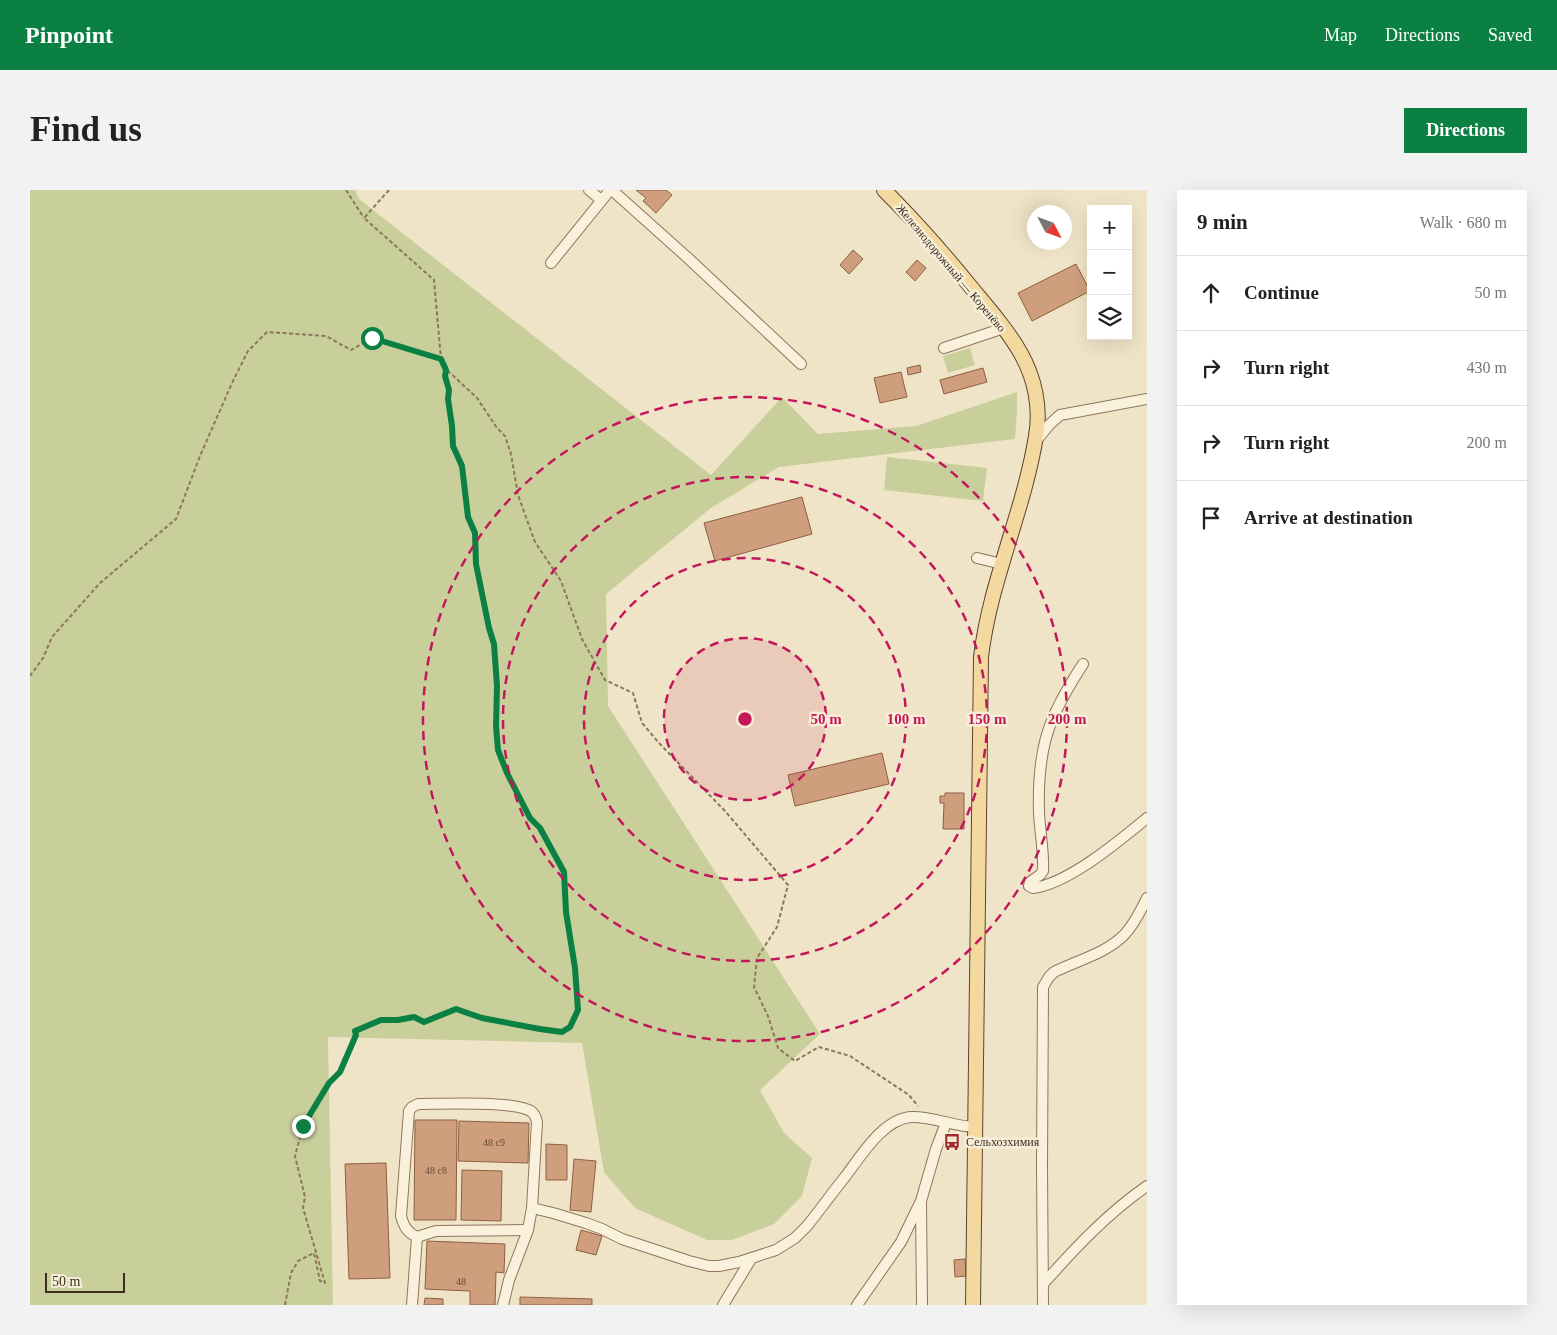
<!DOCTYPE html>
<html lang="en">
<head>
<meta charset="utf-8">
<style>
  body { margin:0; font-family:"Times New Roman",serif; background:#f2f2f2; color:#222 }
  .controls { position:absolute; right:15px; top:15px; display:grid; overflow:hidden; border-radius:0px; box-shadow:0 5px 20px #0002 }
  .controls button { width:45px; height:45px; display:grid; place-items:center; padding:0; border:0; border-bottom:1px solid #e0e0e0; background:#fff; color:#222; font:25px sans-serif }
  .compass { position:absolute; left:997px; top:15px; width:45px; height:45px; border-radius:50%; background:#fff; box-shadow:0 5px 20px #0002; rotate:131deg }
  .scale { position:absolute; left:15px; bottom:12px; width:80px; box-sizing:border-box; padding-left:5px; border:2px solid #3d2e20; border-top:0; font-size:14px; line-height:18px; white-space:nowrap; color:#3d2e20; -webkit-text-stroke:4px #f7eed8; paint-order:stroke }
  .stop { position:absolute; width:15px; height:15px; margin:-11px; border:4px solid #0b8043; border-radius:50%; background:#fff }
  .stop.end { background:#0b8043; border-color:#fff; box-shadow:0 1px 5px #0008 }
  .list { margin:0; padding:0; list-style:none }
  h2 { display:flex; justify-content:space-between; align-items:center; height:65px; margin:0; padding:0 20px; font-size:21px }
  h2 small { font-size:16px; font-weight:400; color:#767676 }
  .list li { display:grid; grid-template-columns:32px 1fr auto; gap:15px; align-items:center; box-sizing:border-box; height:75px; padding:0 20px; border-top:1px solid #e0e0e0 }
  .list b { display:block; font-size:19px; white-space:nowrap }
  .list em { font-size:16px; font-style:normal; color:#767676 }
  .icon { flex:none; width:28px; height:28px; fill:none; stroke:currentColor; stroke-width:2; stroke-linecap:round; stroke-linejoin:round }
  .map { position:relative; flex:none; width:1117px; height:1115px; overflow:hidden; border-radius:0px }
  header { display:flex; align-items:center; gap:30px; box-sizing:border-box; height:70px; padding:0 25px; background:#0b8043; color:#fff }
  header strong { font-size:24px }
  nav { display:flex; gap:28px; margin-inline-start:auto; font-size:18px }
  .intro { display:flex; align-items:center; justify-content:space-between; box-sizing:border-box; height:120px; padding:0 30px }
  h1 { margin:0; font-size:35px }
  .button { padding:12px 22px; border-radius:0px; background:#0b8043; color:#fff; font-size:18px; font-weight:700 }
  main { display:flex; gap:30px; padding:0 30px }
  aside { flex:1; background:#fff; border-radius:0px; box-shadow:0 5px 20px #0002 }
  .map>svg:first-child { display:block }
</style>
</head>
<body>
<header>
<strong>Pinpoint</strong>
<nav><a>Map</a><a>Directions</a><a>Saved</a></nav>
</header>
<div class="intro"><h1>Find us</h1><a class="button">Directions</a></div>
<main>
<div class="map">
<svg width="1117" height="1115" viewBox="0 0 1117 1115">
  <rect width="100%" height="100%" fill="#f0e4c8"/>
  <!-- green -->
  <g fill="#c9cf9b">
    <polygon points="0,0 325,0 329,9 681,285 752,207 788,244 886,236 987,202 987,222 985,249 749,277 681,318 576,404 578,516 790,844 730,900 754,943 782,968 772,1006 744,1034 702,1050 677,1050 605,1018 574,982 552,853 298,847 303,1115 0,1115"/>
    <polygon points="940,158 945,175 918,183 913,166"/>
    <polygon points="857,267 957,278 953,311 854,300"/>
  </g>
  <!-- building -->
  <g fill="#cf9f7d" stroke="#8d5f41">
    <polygon points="606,0 636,0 642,5 626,23 613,11 616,8"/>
    <polygon points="823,60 833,69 819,84 810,75"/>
    <polygon points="887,70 896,78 885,91 876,82"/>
    <polygon points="1046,74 1060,101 1002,131 988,103"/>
    <polygon points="890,175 891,182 878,185 877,178"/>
    <polygon points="953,178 957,192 914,204 910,190"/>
    <polygon points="871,182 877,207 850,213 844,188"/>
    <polygon points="772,307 782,344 685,371 674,333"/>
    <polygon points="852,563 859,594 765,616 758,585"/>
    <polygon points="915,603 934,603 934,639 913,639 914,613 910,613 910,606 915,606"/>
    <polygon points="385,930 427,930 426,1030 384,1030"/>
    <polygon points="429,931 499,933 498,973 428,971"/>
    <polygon points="516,954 537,955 537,990 516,990"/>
    <polygon points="544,969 566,971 561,1022 540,1020"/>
    <polygon points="356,973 360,1088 319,1089 315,974"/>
    <polygon points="432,980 472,981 471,1031 431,1030"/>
    <polygon points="551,1040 572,1046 566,1065 546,1060"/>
    <polygon points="397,1051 475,1054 474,1083 466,1082 465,1115 440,1115 440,1101 395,1099"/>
    <polygon points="935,1069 936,1086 925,1087 924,1070"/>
    <polygon points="490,1107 562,1109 562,1115 490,1115"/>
    <polygon points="395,1108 413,1109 413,1115 394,1115"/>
  </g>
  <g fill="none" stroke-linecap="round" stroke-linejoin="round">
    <!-- minor casing -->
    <g stroke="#8d765c" stroke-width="12">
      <g id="minor">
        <polyline points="559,0 571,10"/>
        <polyline points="582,0 659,69 771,174"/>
        <polyline points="521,73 580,0"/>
        <polyline points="914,158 974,138"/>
        <polyline points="1006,251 1019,235 1030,225 1117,209"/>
        <polyline points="947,368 972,374"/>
        <path d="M 1053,474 C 1042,491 1031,509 1023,528 C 1010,557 1008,591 1009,623 C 1010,642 1014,662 1013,681 L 1010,685 L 1000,692 L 999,696 L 1003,698 C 1038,694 1089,651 1117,628"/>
        <polyline points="891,1014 892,1115"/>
        <path d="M 387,1047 C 377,1042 374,1037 371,1026 L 379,921 L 382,917 L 388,914 C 410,914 487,910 502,922 C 505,924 506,928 507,932 L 502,1018"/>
        <path d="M 1014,1093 C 1045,1058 1078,1023 1117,996"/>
        <polyline points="382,1115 387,1047 406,1041 498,1040"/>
        <path d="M 473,1115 L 479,1090 L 498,1040 L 502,1018 L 523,1023 L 556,1033 L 572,1039 L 592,1049 L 659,1071 L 679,1076 L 689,1076 L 709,1072 L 746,1060 L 765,1048 L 777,1036 C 790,1020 802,1003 815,987 C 831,966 853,929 881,927 C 903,926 924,937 946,937"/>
        <polyline points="693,1115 721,1069"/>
        <polyline points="827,1115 871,1052 891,1011 906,959 916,933"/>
        <path d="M 1013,1115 L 1012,976 L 1013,797 L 1019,787 L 1024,782 C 1048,770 1075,764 1094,745 C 1104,735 1111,720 1117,708"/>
      </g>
    </g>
    <!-- major casing -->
    <g stroke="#5b4430" stroke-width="16">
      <path id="major" d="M 854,0 C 886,32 916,66 945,102 C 961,121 978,141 990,162 C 1005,188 1011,218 1006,246 C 994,321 960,391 951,467 L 943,1115"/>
    </g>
    <!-- path -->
    <g stroke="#8d765c" stroke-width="2" stroke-dasharray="4 2.5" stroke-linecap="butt">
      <polyline points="316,0 334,28"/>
      <polyline points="359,0 334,28 404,90 411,169"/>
      <polyline points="0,486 13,468 22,447 70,393 146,329 170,266 202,193 218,161 237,142 296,146 321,160 342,148 411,169 417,180 447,208 467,238 475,246 481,264 488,305 505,352 531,391 552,449 575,490 603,503 612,533 629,553 695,621 758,695 747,737 727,768 724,797 738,826 748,858 765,871 789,857 820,866 879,905 888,916"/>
      <polyline points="255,1115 261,1083 268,1071 284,1063 290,1091 295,1093 273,1018 275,1007 265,966 273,936 299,893 310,882 326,845 325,841 351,830 368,830 384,827 394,832 426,819 452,828 510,839 532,842 540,837 548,820 545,778 536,723 534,682 510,638 500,628 477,583 468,560 466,535 467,496 464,454 459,438 446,374 445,343 439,327 432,276 423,256 422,236 419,209 419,200 415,186 417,180"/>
    </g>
    <!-- minor -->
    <use href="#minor" stroke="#faf1dc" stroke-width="10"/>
    <!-- major -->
    <use href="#major" stroke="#f3d9a0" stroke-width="14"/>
  </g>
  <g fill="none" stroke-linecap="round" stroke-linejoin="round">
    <!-- route -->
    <polyline stroke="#0b8043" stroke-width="6" points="273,936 299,893 310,882 326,845 325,841 351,830 368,830 384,827 394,832 426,819 452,828 510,839 532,842 540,837 548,820 545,778 536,722 534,682 510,638 500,628 477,583 468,560 466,536 467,496 464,454 459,438 446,374 445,343 438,327 432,276 423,256 422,236 418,209 419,200 415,186 416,180 411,169 342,148"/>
  </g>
  <!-- distance rings -->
  <circle cx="715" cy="529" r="81" fill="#c2185b" fill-opacity=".12"/>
  <g fill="none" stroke="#c2185b" stroke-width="2.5" stroke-dasharray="9 6">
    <circle cx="715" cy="529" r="81"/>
    <circle cx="715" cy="529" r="161"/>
    <circle cx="715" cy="529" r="242"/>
    <circle cx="715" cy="529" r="322"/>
  </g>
  <!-- icons -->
  <defs>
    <g id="bus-bare" transform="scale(1.35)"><path d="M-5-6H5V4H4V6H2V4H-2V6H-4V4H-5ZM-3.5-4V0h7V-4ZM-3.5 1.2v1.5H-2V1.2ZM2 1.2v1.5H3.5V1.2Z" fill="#9e2a2b" stroke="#f7eed8" stroke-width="2.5" paint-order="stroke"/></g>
  </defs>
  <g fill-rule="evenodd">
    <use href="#bus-bare" x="922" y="952"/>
  </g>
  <g text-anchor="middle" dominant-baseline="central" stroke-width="5" stroke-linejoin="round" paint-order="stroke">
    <!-- number labels -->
    <g font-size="10" fill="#624a37">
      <text x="464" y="952">48 с9</text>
      <text x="406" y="980">48 с8</text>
      <text x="431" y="1091">48</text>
    </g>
    <!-- street labels -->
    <g font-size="12" fill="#3d2e20" stroke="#f7eed8">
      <text transform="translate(921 78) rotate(50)">Железнодорожный — Коренёво</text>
    </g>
    <!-- poi labels -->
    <g font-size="12" fill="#3d2e20" stroke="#f7eed8" text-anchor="start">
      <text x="936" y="952">Сельхозхимия</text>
    </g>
  </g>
  <circle cx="715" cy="529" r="8" fill="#c2185b" stroke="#f7eed8" stroke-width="2.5"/>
  <g font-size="15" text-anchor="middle" font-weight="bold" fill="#c2185b" stroke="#f7eed8" stroke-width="5" stroke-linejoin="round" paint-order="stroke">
    <text x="796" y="534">50 m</text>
    <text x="876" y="534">100 m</text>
    <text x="957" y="534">150 m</text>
    <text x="1037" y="534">200 m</text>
  </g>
</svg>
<div class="controls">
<button>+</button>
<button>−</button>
<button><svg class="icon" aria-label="layers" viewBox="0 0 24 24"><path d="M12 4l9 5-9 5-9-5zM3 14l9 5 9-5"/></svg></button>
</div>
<svg class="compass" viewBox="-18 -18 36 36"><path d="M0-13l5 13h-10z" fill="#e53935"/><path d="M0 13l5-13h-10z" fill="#767676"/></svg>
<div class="scale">50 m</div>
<div class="stop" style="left:342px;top:148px"></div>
<div class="stop end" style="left:273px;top:936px"></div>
</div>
<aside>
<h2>9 min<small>Walk · 680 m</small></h2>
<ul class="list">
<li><svg class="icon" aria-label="ahead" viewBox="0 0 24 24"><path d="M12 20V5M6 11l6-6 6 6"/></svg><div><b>Continue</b></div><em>50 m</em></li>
<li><svg class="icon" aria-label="right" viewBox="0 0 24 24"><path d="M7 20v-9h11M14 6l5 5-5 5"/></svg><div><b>Turn right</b></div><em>430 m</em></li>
<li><svg class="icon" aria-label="right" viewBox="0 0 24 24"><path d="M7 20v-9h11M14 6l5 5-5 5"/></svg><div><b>Turn right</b></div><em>200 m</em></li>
<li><svg class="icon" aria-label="arrive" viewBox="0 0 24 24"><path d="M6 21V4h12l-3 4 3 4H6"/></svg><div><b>Arrive at destination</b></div></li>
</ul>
</aside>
</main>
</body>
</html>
